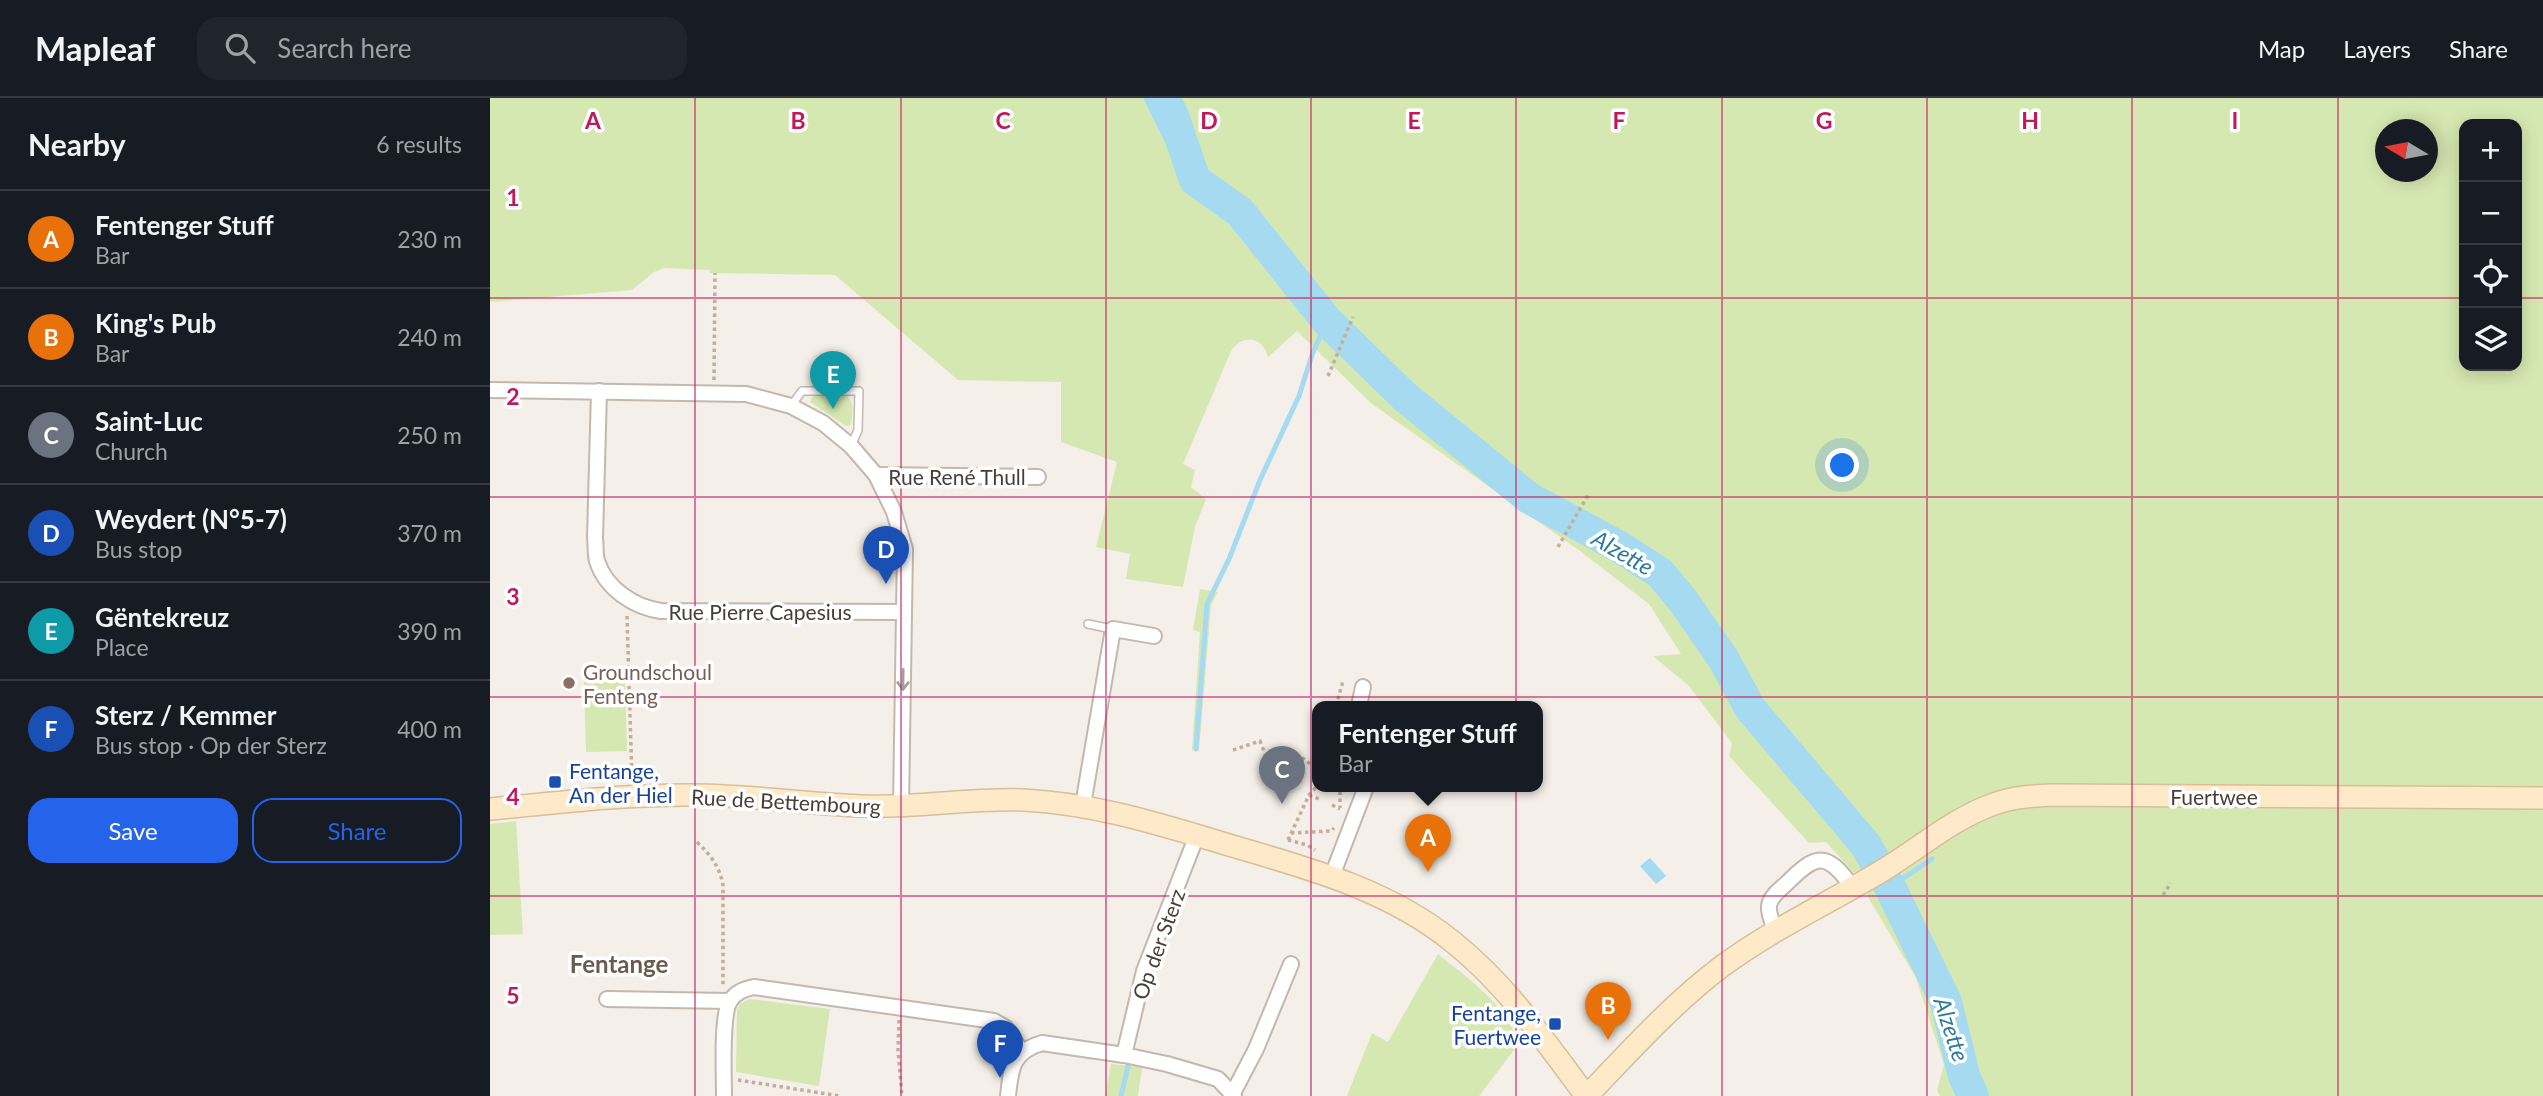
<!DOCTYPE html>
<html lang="en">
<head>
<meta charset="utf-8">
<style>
  body { margin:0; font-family:Lato,sans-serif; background:#20242c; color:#f1f3f6 }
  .controls { position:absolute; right:21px; top:21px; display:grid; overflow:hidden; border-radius:14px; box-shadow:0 4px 18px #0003 }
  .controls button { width:63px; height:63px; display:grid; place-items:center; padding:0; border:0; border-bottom:2px solid #363941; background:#171b24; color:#f1f3f6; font:35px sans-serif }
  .compass { position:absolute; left:1885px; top:21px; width:63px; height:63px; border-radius:50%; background:#171b24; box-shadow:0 4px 18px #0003; rotate:280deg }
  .you { position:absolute; left:1353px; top:368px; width:24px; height:24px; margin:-18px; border:5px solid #fff; border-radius:50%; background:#1a73e8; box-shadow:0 0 0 10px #1a73e833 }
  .badge { display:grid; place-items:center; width:46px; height:46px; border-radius:50%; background:#2563eb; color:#fff; font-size:23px; font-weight:700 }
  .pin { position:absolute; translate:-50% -58px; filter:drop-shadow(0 2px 4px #0008) }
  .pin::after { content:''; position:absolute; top:37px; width:24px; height:21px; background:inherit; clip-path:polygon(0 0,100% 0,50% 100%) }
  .popup { position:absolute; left:822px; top:603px; width:231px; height:91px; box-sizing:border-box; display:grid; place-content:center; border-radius:14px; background:#171b24; filter:drop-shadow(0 2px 5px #0005); font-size:23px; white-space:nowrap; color:#9ea1a6 }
  .popup b { font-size:26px; color:#f1f3f6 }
  .popup::after { content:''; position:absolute; left:50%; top:100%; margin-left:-14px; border:14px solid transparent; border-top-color:#171b24 }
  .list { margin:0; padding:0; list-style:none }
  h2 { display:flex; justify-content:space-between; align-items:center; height:91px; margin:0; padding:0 28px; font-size:30px }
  h2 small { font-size:23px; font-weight:400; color:#9ea1a6 }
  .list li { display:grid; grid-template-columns:46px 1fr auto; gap:21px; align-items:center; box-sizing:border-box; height:98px; padding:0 28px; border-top:2px solid #363941 }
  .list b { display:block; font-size:26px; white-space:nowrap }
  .list p { margin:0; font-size:23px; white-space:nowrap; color:#9ea1a6 }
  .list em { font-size:23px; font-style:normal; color:#9ea1a6 }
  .actions { display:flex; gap:14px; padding:21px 28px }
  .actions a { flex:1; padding:16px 0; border:2px solid #2563eb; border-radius:21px; text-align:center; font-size:24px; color:#2563eb }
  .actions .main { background:#2563eb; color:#fff }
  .icon { flex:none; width:38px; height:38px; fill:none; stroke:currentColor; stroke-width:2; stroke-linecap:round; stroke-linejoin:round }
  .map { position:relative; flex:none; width:2053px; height:998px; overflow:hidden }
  header { display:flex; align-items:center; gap:42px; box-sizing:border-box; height:98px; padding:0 35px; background:#171b24; border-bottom:2px solid #363941 }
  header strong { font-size:33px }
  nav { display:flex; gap:38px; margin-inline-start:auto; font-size:24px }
  .search { width:490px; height:63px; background:#20242c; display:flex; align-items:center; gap:18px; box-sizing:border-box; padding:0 24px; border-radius:21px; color:#9ea1a6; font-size:26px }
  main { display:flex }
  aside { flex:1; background:#171b24 }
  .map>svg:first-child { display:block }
</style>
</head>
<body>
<header>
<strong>Mapleaf</strong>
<div class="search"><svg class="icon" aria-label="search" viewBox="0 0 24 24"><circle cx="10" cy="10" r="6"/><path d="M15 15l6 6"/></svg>Search here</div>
<nav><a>Map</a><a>Layers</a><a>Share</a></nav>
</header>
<main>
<aside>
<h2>Nearby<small>6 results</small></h2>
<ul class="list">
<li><span class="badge" style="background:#e8710a">A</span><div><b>Fentenger Stuff</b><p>Bar</p></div><em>230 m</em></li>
<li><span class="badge" style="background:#e8710a">B</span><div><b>King's Pub</b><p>Bar</p></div><em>240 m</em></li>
<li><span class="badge" style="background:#6b7280">C</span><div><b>Saint-Luc</b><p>Church</p></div><em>250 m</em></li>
<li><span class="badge" style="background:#1a4fb4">D</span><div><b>Weydert (N°5-7)</b><p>Bus stop</p></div><em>370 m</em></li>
<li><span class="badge" style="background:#0f9aa8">E</span><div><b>Gëntekreuz</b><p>Place</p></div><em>390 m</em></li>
<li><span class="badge" style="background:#1a4fb4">F</span><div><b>Sterz / Kemmer</b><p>Bus stop · Op der Sterz</p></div><em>400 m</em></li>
</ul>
<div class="actions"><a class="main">Save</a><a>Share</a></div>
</aside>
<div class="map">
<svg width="2053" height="998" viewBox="0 0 2053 998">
  <rect width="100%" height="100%" fill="#f4efe8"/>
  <!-- green -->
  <g fill="#d6e8b2" fill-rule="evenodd">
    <path d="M 0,0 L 653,0 L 674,43 L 702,33 L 688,0 L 2053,0 L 2053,998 L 1450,998 L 1447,992 L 1454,967 L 1426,880 L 1378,799 L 1374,775 L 1363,774 L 1336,744 L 1319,745 L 1239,658 L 1242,645 L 1199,588 L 1163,558 L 1191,556 L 1159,506 L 1090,453 L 882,306 L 807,233 L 778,259 C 773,239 753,235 741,253 L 693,366 L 705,372 L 701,389 L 716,401 L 705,429 L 693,489 L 636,481 L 640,456 L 606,449 L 627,364 L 571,344 L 571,284 L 468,282 L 345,177 L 220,175 L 219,172 L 174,170 L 164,174 L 142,192 L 0,204 ZM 1974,26 L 2027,26 L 2027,268 L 1974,268 ZM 1896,32 L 1938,32 L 1938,74 L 1896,74 Z"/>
    <path d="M 354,297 C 366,302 362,316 361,327 L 356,328 L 320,304 L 323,298 Z"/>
    <polygon points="710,491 728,494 721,507 709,653 702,652 710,534 703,532"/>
    <polygon points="135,583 137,653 96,654 94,584"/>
    <polygon points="26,723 33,836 0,837 0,726"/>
    <path d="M 948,856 C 974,877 1025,913 1027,948 L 989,998 L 857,998 L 882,935 L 898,944 Z"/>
    <polygon points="259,901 340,911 329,988 246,974 247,912 250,906"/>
    <polygon points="621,966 652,969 648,998 615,998"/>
  </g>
  <!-- water -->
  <g fill="#a5daf0">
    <polygon points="653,0 688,0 703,34 674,43"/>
    <polygon points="1160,760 1176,778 1166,786 1150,768"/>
  </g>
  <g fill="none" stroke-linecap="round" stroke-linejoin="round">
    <!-- stream -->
    <g stroke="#a5daf0" stroke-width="5">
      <polyline points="706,651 717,506 739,461 770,382 809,298 823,254 837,223"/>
      <polyline points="1400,789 1442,761"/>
      <polyline points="631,998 638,968"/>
    </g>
    <!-- river -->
    <polyline stroke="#a5daf0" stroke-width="32" points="674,0 683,18 705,82 750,114 837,223 914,298 1039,400 1128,448 1170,475 1194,504 1234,562 1260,610 1375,746 1400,789 1456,904 1474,978 1483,998"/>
    <!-- lane casing -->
    <g stroke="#c2b8ae" stroke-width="10">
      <g id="lane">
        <polyline points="301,308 312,293 369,293 368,332 361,348"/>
        <polyline points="598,526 622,531"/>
      </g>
    </g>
    <!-- street casing -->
    <g stroke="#c2b8ae" stroke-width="18">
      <g id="street">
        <polyline points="0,292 256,296 301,308 333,325 361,348 386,377 404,414 415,451 411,709"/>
        <path d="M 109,293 L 105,440 C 106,447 105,456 107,463 C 116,491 144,509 171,513 L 414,514"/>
        <polyline points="386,377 548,379"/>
        <polyline points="869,608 873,589"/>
        <polyline points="593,707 623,531 664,538"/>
        <polyline points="842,778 876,689 874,688"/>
        <path d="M 1286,834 C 1283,826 1278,816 1279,808 C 1280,799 1289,792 1296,786 C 1326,756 1336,752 1363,790"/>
        <polyline points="117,901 240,903"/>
        <polyline points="634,957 654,873 707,737"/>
        <polyline points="743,995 766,951 801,866"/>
        <path d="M 234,998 C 234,978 231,917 240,903 C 246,894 254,891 264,889 L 504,923 L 516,930 L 532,954"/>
        <path d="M 518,998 C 521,970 522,954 552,945 L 634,957 L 677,966 L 728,981 L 744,998"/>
      </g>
    </g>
    <!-- secondary casing -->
    <g stroke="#d6bf9b" stroke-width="24">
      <g id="secondary">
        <path d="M 0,711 C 68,705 136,696 204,697 C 260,697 316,706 372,708 C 426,710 480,700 534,702 C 607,706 669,726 739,747 C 817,770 898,791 963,844 C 1017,887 1055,943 1096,998"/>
        <path d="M 1097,998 C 1140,953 1181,907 1231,869 C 1282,831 1341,804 1395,771 C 1431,749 1464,720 1504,706 C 1523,699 1542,698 1562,697 L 2053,700"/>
      </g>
    </g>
    <!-- path -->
    <g stroke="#c1af9c" stroke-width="3.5" stroke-dasharray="3.5 3.5" stroke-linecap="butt">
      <polyline points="838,278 863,219"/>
      <polyline points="224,282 225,175"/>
      <polyline points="1068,449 1098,397"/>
      <polyline points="137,518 142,682"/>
      <polyline points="846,608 853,583"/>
      <path d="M 743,652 L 770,643 L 777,661 C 804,651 806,655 828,672"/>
      <polyline points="846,688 850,693 850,710"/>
      <polyline points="819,697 829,701"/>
      <polyline points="842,707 850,711"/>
      <polyline points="801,735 841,733 844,730"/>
      <polyline points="798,742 819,697 828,687"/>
      <polyline points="798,742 817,747 825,752"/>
      <path d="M 207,744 C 221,758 229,767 233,787 L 233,887"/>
      <polyline points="1673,797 1681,785"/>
      <polyline points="409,922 408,951 412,998"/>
      <polyline points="248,982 350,998"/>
    </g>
    <!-- lane -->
    <use href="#lane" stroke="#fff" stroke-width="7"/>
    <!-- street -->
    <use href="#street" stroke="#fff" stroke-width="14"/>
    <!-- secondary -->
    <use href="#secondary" stroke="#feeac8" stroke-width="21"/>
  </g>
  <!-- one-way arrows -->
  <defs><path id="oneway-shaft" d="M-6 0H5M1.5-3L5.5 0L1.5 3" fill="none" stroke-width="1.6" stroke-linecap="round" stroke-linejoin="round" transform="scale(1.75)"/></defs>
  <use stroke="#a39f9b" href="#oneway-shaft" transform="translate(413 582) rotate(91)"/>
  <!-- grid -->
  <path fill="none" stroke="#c2185b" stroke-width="2" stroke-opacity="0.55" d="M 205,0 L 205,998M 411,0 L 411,998M 616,0 L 616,998M 821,0 L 821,998M 1026,0 L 1026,998M 1232,0 L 1232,998M 1437,0 L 1437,998M 1642,0 L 1642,998M 1848,0 L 1848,998M 0,200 L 1974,200M 2027,200 L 2053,200M 0,399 L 2053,399M 0,599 L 2053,599M 0,798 L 2053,798"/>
  <!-- markers -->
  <circle fill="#8d6e63" stroke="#fff" stroke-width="2.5" cx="79" cy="585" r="7"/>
  <g fill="#1a4fb4" stroke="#fff" stroke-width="2.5">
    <rect x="58" y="677" width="14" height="14" rx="3.5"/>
    <rect x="1058" y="919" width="14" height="14" rx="3.5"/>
  </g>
  <g text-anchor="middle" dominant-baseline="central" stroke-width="7" stroke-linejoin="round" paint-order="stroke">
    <!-- street labels -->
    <g font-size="21" fill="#473f37" stroke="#fff">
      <text x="467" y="378">Rue René Thull</text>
      <text x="270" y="513">Rue Pierre Capesius</text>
      <text x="1724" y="698">Fuertwee</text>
      <text transform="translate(296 703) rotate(3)">Rue de Bettembourg</text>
      <text transform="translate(668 846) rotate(-70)">Op der Sterz</text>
    </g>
    <!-- education labels -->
    <g font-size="21" fill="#785e54" stroke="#fff" text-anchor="start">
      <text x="93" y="573">Groundschoul<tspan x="93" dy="24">Fenteng</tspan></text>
    </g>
    <!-- transit labels -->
    <g font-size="21" fill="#164399" stroke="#fff" text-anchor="start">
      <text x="79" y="672">Fentange,<tspan x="79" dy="24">An der Hiel</tspan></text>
      <text x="1051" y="914" text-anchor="end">Fentange,<tspan x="1051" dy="24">Fuertwee</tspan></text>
    </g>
    <!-- water labels -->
    <g font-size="23" font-style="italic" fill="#2b7a9b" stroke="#fff">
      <text transform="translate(1133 454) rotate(30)">Alzette</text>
      <text transform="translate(1462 931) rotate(72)">Alzette</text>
    </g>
    <!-- quarter labels -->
    <g font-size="24" font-weight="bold" fill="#6a5b4e" stroke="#fff">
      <text x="129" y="865">Fentange</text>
    </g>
  </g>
  <g font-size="23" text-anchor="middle" font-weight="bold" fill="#c2185b" stroke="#fff" stroke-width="7" stroke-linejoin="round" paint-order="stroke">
    <text x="103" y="31">A</text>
    <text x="308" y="31">B</text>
    <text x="513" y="31">C</text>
    <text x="719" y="31">D</text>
    <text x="924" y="31">E</text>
    <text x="1129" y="31">F</text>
    <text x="1334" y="31">G</text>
    <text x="1540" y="31">H</text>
    <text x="1745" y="31">I</text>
    <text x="23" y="108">1</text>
    <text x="23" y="307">2</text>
    <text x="23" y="507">3</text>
    <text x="23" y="707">4</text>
    <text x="23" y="906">5</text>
  </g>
</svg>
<div class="controls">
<button>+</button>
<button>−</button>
<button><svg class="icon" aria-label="locate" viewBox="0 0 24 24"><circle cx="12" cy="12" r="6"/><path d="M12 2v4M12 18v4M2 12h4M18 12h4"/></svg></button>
<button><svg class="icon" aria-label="layers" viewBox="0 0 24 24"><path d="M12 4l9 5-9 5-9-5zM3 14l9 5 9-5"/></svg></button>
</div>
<svg class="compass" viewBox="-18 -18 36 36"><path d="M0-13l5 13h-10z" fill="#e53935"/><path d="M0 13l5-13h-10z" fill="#9ea1a6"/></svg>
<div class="you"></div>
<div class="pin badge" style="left:938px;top:774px;background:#e8710a">A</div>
<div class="popup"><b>Fentenger Stuff</b>Bar</div>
<div class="pin badge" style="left:1118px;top:942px;background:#e8710a">B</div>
<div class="pin badge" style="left:792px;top:706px;background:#6b7280">C</div>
<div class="pin badge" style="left:396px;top:486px;background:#1a4fb4">D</div>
<div class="pin badge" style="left:343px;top:311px;background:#0f9aa8">E</div>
<div class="pin badge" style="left:510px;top:980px;background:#1a4fb4">F</div>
</div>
</main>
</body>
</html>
